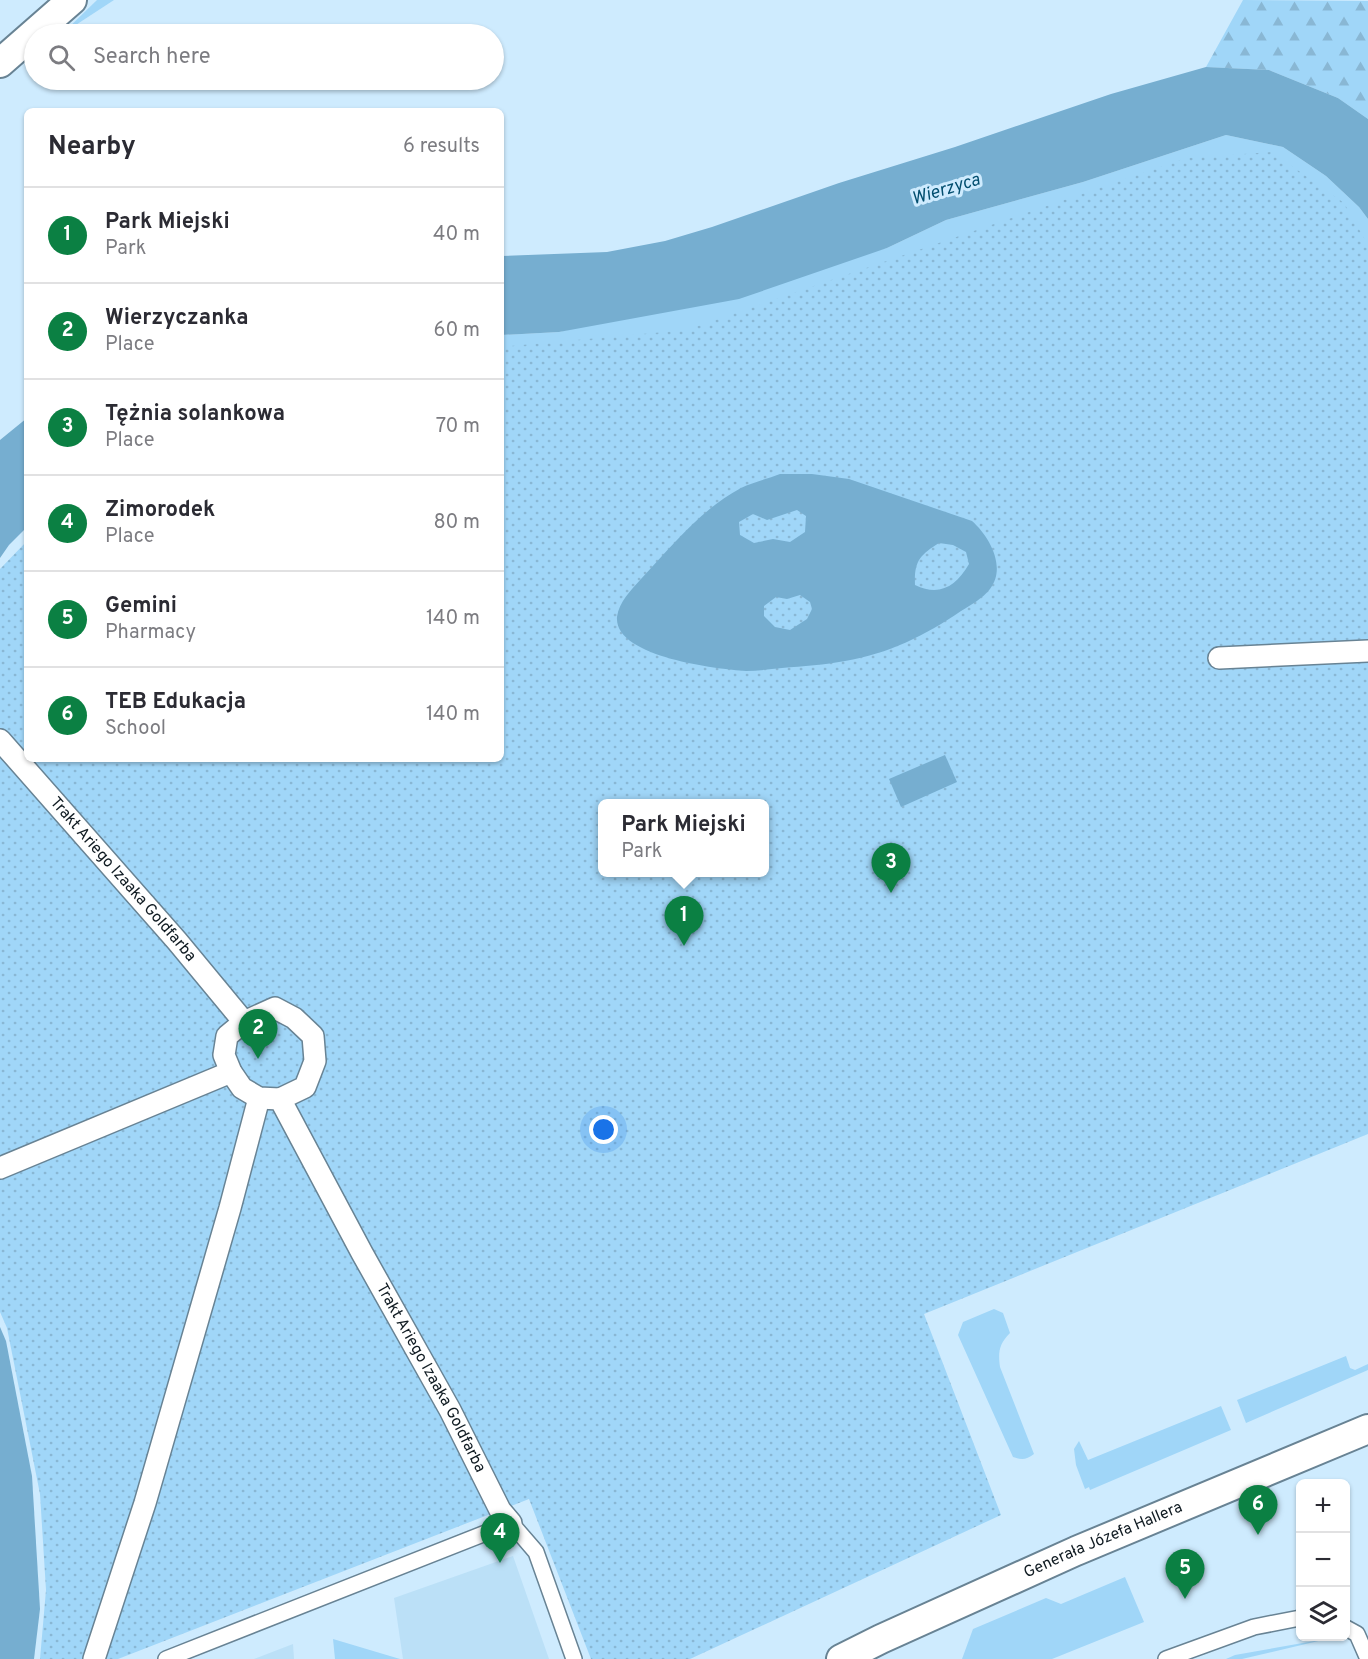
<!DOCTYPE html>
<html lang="en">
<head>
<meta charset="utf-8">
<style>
  body { margin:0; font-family:Overpass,sans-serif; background:#f2f2f3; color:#2b2b33 }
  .controls { position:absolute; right:18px; bottom:18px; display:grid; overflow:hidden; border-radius:9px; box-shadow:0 2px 4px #0004 }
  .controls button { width:54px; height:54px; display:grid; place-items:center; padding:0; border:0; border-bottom:2px solid #e1e1e2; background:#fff; color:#2b2b33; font:30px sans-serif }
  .you { position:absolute; left:604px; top:1130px; width:21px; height:21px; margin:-15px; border:4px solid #fff; border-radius:50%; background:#1a73e8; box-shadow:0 0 0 9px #1a73e833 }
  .badge { display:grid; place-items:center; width:39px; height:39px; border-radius:50%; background:#0b8043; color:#fff; font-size:20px; font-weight:700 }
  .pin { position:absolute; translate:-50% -50px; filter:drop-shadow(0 2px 3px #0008) }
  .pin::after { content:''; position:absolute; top:32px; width:21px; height:18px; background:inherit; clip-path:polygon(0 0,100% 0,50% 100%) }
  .popup { position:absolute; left:598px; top:799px; width:171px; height:78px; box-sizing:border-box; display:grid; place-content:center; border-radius:9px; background:#fff; filter:drop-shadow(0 2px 4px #0005); font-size:20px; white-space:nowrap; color:#7c7c81 }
  .popup b { font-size:22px; color:#2b2b33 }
  .popup::after { content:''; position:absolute; left:50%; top:100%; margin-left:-12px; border:12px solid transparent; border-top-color:#fff }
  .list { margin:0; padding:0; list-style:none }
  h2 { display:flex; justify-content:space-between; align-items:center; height:78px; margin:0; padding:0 24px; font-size:26px }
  h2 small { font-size:20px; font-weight:400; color:#7c7c81 }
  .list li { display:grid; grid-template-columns:39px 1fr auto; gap:18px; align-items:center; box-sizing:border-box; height:96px; padding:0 24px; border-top:2px solid #e1e1e2 }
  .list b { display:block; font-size:22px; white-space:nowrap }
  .list p { margin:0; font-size:20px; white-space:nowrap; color:#7c7c81 }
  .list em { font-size:20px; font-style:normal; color:#7c7c81 }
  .icon { flex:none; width:33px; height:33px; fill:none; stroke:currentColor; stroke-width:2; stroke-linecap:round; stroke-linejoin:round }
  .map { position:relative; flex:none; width:1368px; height:1659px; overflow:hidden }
  .search { position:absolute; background:#fff; box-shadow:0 2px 4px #0004; left:24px; top:24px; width:480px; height:66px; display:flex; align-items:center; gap:15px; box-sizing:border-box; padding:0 21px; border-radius:33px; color:#7c7c81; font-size:22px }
  .panel { position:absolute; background:#fff; box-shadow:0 2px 4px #0004; left:24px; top:108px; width:480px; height:654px; border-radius:9px }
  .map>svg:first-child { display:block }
</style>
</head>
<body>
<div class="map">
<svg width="1368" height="1659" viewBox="0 0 1368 1659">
  <defs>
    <pattern id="forest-firs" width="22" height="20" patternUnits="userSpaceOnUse" patternTransform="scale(1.5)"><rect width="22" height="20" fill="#a0d6f8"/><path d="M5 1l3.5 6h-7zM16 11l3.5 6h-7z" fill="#89b7d4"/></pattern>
    <pattern id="park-dots" width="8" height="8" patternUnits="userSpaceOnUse" patternTransform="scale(1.5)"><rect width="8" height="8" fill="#a0d6f8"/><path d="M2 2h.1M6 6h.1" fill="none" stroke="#89b7d4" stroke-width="1.8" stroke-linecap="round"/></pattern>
  </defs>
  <rect width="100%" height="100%" fill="#ceebfe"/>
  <!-- built -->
  <g fill="#bbe0f7">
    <polygon points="513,1556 549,1659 403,1659 394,1598"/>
    <polygon points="293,1644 294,1659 254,1659"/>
  </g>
  <!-- grass -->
  <g fill="#a0d6f8">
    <polygon points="97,0 114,0 62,34"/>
    <polygon points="1226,135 1283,147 1326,176 1359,207 1368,219 1368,328 705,337 501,361 501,335 559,332 887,248 946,220 1083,182"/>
    <path d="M 994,1309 L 1003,1313 L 1010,1333 C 999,1344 998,1352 1000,1367 L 1034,1454 C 1026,1460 1022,1460 1013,1457 L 958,1335 L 963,1322 Z"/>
    <polygon points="1346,1356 1350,1368 1355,1370 1368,1364 1368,1370 1246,1423 1237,1400"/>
    <polygon points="1221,1406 1231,1430 1090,1490 1089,1487 1085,1489 1076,1465 1074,1449 1079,1441 1088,1460"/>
    <polygon points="1125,1577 1144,1622 1052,1659 962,1659 973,1629 1046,1598 1061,1604"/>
    <polygon points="1331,1638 1242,1659 1226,1659 1235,1655"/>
    <polygon points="333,1639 400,1659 335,1659"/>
  </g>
  <!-- forest -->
  <polygon fill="url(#forest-firs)" points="1243,0 1368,1 1368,119 1338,98 1269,70 1206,67"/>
  <!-- park -->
  <path fill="url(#park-dots)" fill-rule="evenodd" d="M 1272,152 L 1344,203 L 1368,245 L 1368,1134 L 924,1314 L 1001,1515 L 690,1659 L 591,1659 L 529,1499 L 118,1659 L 40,1659 L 46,1590 L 40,1494 L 7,1328 L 0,1312 L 0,569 L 27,541 L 27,759 L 501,759 L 501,347 L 686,330 L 1186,158 ZM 603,804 L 765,804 L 765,872 L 603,872 Z"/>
  <!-- water -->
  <g fill="#76aed0" fill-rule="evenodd">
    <polygon points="1206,67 1269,70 1338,98 1368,119 1368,219 1359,207 1326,176 1283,147 1226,135 1083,182 946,220 887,248 739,299 559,332 501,335 501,256 607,252 665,241 712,227 839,183 955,147 1111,94"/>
    <polygon points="27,418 27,527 9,545 0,558 0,440"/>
    <path d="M 780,474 L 812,474 L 849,479 L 972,521 C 989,536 1007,567 990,589 C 983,598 971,605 961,611 C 926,635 888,654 845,661 C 825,665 803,666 782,668 C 770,669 758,671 746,671 C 717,669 614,657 617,617 C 619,602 631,590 641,579 C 672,546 700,510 741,488 C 753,482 767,479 780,474 ZM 797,510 L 806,516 L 805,532 L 790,542 L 773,539 L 754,543 L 740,535 L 739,522 L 753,514 L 767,520 ZM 939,543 L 953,545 L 966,552 L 969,564 C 956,586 940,597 915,585 C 914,561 920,555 939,543 ZM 800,595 L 810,602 L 812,609 L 807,619 L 790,630 L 775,627 L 764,616 L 764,606 L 776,597 L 787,599 Z"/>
    <polygon points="945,755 957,782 901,807 889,779"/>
    <polygon points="0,1327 6,1341 32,1476 40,1609 34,1659 0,1659"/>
  </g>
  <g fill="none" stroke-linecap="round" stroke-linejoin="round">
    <!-- service casing -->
    <g stroke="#688394" stroke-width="18">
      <g id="service">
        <polyline points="1346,1628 1357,1634 1368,1659"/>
        <polyline points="166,1659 511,1523 536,1552 574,1659"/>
        <polyline points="1166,1659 1254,1627 1300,1618"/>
      </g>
    </g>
    <!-- pedestrian casing -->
    <g stroke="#688394" stroke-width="24">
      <g id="pedestrian">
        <polyline points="1219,658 1368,651"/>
        <path id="s1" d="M 0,740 L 177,941 L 244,1022 L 227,1036 L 224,1055 L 231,1072 L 242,1088 L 259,1098 L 280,1099 L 362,1253 L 450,1410 L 500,1510 L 511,1523"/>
        <polyline points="244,1022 275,1008 294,1018 313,1036 315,1061 305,1087 280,1099"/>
        <polyline points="0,1168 231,1072"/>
        <polyline points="94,1659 145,1503 230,1208 259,1098"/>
      </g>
    </g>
    <!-- minor casing -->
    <g stroke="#688394" stroke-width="32">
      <g id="minor">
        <polyline points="0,63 72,0"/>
        <path id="s2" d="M 841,1659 L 881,1639 L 1076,1551 L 1368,1429"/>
      </g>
    </g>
    <!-- service -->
    <use href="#service" stroke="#fff" stroke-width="15"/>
    <!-- pedestrian -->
    <use href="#pedestrian" stroke="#fff" stroke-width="21"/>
    <!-- minor -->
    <use href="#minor" stroke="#fff" stroke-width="28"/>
  </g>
  <g text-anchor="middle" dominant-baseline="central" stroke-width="6" stroke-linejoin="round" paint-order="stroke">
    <!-- street labels -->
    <g font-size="16" fill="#101b22" stroke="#ceebfe">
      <text stroke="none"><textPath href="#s1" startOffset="186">Trakt Ariego Izaaka Goldfarba</textPath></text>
      <text stroke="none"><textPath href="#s1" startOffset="810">Trakt Ariego Izaaka Goldfarba</textPath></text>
      <text stroke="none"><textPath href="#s2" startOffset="288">Generała Józefa Hallera</textPath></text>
    </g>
    <!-- water labels -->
    <g font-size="18" font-style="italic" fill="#024e6f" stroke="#ceebfe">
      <text transform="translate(946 190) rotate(-17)">Wierzyca</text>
    </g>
  </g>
</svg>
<div class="controls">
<button>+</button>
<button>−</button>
<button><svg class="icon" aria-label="layers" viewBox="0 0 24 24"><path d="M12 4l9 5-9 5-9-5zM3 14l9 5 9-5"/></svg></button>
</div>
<div class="you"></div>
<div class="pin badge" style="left:684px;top:946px">1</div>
<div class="popup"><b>Park Miejski</b>Park</div>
<div class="pin badge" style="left:258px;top:1059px">2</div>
<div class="pin badge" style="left:891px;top:893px">3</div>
<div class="pin badge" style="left:500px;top:1563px">4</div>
<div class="pin badge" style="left:1185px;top:1599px">5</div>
<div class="pin badge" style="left:1258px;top:1535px">6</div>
<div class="search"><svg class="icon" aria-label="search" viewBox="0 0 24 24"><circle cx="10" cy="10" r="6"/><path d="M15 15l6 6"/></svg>Search here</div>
<section class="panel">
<h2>Nearby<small>6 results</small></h2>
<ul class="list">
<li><span class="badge">1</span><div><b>Park Miejski</b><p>Park</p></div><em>40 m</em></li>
<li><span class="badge">2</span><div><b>Wierzyczanka</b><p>Place</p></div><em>60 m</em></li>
<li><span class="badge">3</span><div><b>Tężnia solankowa</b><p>Place</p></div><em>70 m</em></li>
<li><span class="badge">4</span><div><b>Zimorodek</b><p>Place</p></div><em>80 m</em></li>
<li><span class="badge">5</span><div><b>Gemini</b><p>Pharmacy</p></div><em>140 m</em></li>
<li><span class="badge">6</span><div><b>TEB Edukacja</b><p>School</p></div><em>140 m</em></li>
</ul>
</section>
</div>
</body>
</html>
